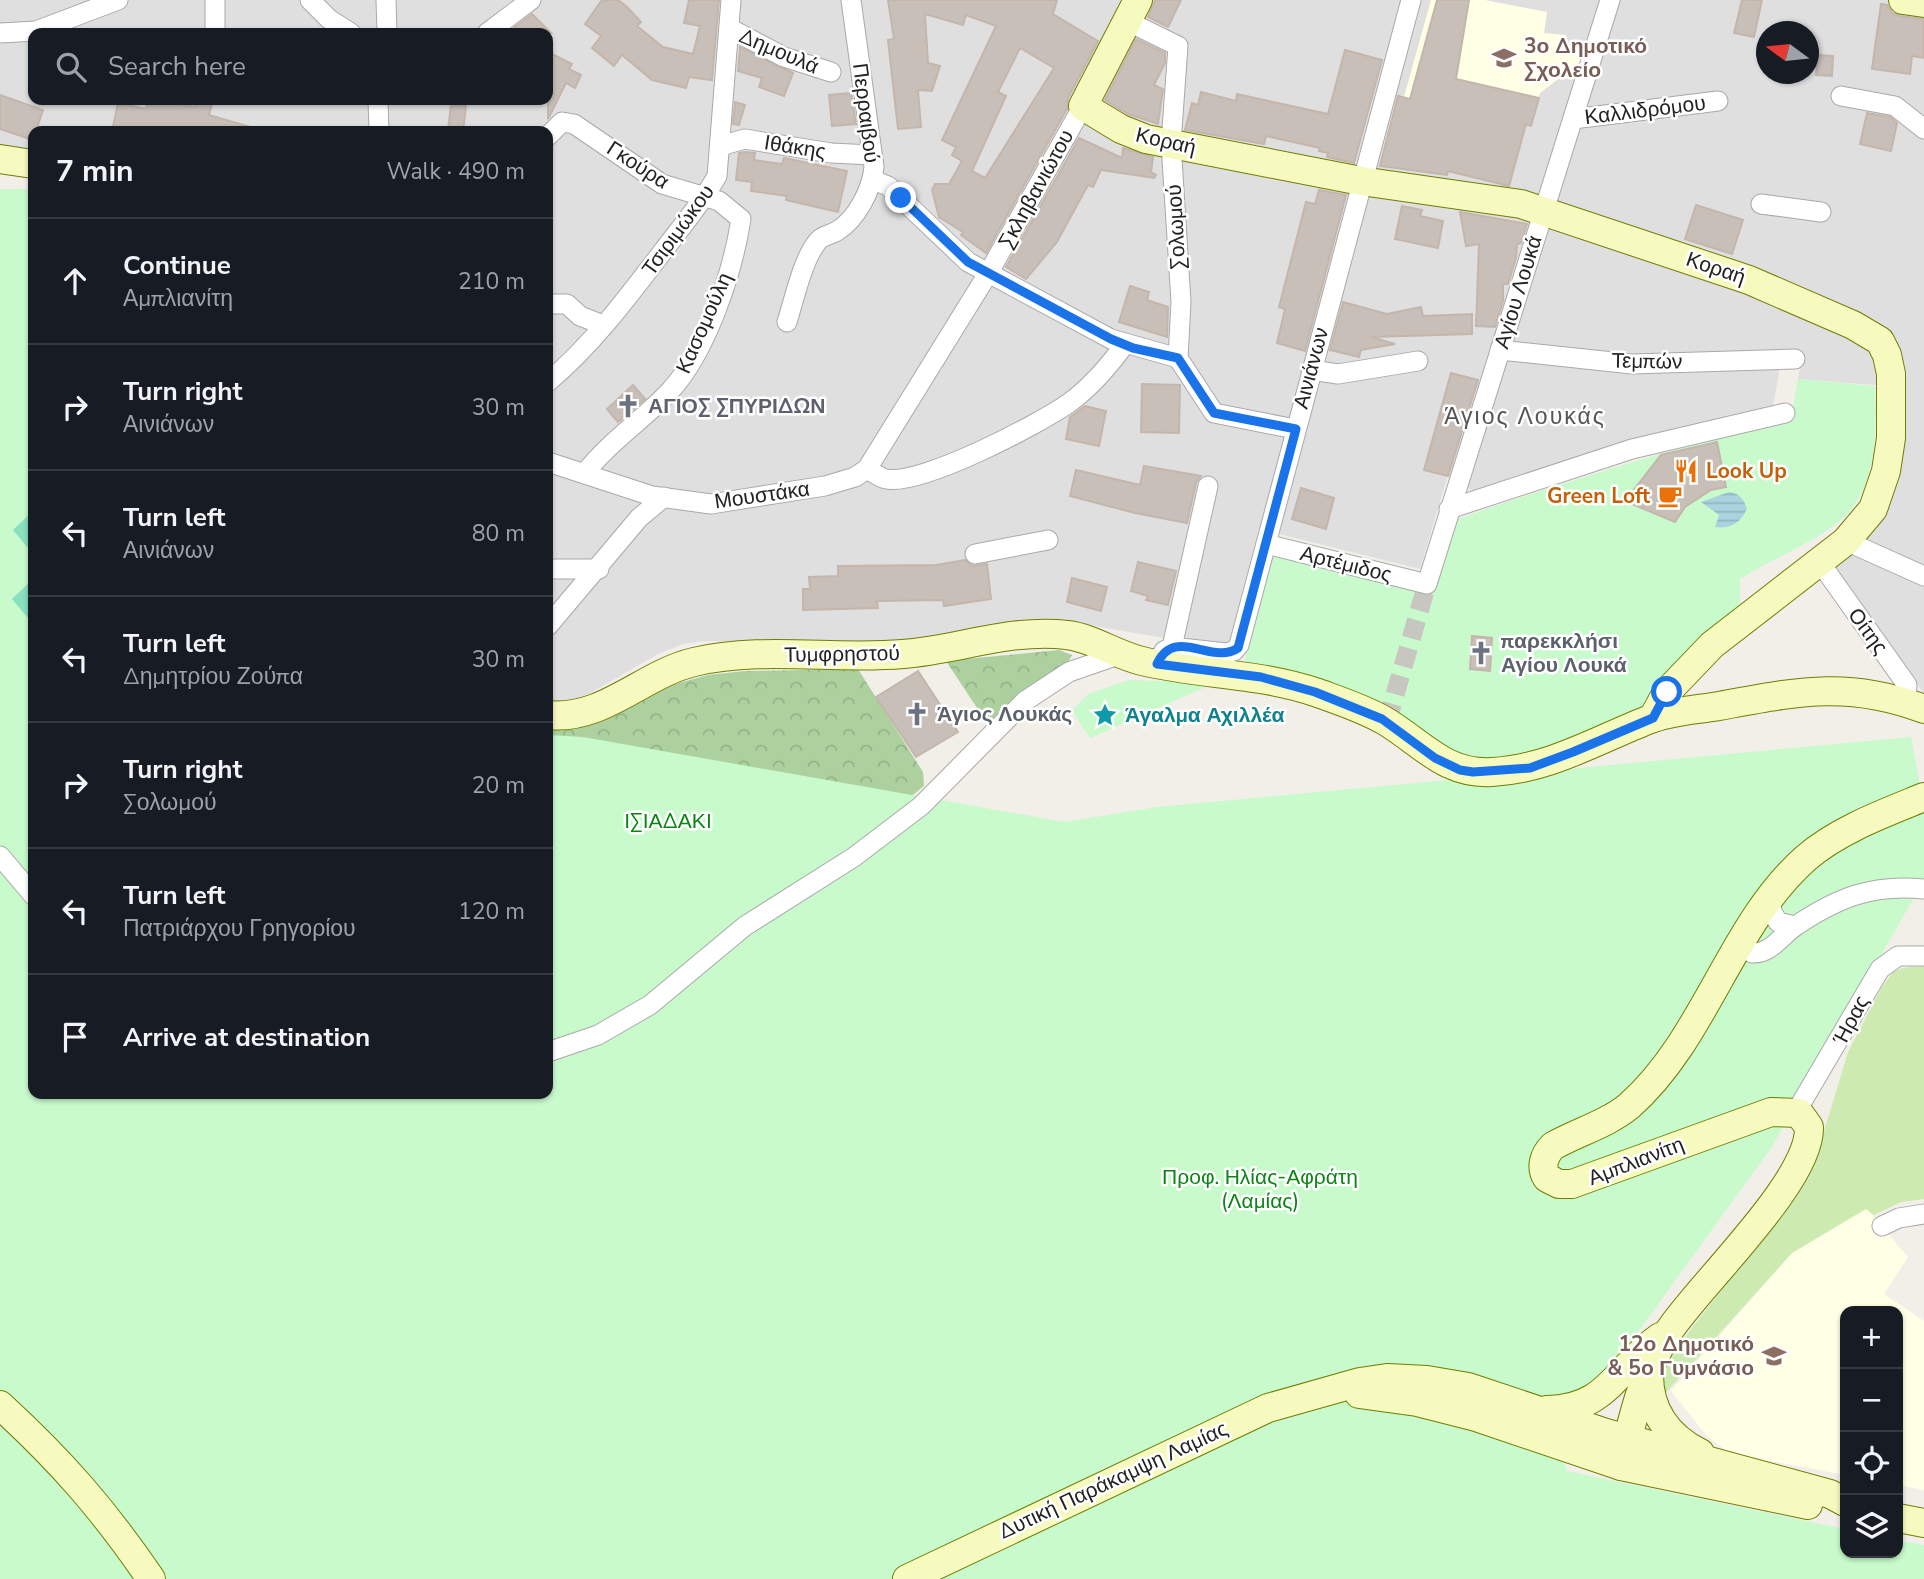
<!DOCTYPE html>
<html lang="en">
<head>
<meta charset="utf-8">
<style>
  body { margin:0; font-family:"Nunito Sans",sans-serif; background:#242831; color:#f1f3f6 }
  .controls { position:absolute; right:21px; bottom:21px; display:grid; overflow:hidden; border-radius:14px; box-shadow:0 2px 5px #0004 }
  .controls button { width:63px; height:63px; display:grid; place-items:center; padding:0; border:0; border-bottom:2px solid #363941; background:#171b24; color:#f1f3f6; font:35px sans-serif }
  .compass { position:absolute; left:1756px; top:21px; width:63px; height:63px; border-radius:50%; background:#171b24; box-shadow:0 2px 5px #0004; rotate:285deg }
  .stop { position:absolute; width:21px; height:21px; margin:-16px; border:5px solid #1a73e8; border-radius:50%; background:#fff }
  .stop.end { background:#1a73e8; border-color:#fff; box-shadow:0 2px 7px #0008 }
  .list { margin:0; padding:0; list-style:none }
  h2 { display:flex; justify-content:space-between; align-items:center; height:91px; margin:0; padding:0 28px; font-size:30px }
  h2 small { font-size:23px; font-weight:400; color:#9ea1a6 }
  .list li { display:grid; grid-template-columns:46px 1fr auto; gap:21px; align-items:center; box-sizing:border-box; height:126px; padding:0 28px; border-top:2px solid #363941 }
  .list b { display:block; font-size:26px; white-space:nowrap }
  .list p { margin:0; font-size:23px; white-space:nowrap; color:#9ea1a6 }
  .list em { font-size:23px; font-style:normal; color:#9ea1a6 }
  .icon { flex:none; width:38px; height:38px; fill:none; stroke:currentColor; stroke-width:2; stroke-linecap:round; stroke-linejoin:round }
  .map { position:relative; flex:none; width:1924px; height:1579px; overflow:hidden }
  .search { position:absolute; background:#171b24; box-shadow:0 2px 5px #0004; left:28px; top:28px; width:525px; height:77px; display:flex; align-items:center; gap:18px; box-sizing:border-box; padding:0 24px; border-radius:14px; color:#9ea1a6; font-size:26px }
  .panel { position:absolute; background:#171b24; box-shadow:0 2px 5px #0004; left:28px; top:126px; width:525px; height:973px; border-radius:14px }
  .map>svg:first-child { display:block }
</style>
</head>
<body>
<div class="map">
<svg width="1924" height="1579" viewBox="0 0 1924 1579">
  <defs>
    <pattern id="forest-crowns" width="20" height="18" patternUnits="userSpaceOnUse" patternTransform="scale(1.75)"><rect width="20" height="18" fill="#add19e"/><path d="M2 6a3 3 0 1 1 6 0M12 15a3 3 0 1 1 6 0" fill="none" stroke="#95b388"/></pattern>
    <pattern id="water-rules" width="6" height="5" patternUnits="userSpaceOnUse" patternTransform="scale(1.75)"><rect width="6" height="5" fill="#aad3df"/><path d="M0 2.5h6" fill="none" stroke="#92b5bf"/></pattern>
  </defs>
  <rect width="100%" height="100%" fill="#f2efe9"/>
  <!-- residential -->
  <path fill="#e0dfdf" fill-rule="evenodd" d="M 0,0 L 1924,0 L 1924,694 L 1831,566 L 1868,532 L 1900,387 L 1798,379 L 1802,356 L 1782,356 L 1772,411 L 1620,443 L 1474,492 L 1448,475 L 1420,569 L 1259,529 L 1227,649 L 1072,622 L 1047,622 L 923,640 L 826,644 L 704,641 L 684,644 L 658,654 L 587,695 L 567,701 L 548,702 L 548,131 L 33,131 L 33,150 L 0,145 ZM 1766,32 L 1808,32 L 1808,74 L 1766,74 ZM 33,33 L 548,33 L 548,100 L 33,100 Z"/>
  <!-- education -->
  <g fill="#ffffe5">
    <polygon points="1431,0 1485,0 1547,12 1544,33 1566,35 1569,51 1595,51 1540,93 1531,126 1404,97"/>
    <polygon points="1866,1208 1908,1257 1884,1294 1924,1321 1924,1490 1898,1485 1898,1311 1845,1311 1845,1475 1729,1453 1706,1435 1671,1391 1792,1253"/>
  </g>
  <!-- grass -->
  <polygon fill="#cdebb0" points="1924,966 1924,1199 1901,1202 1874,1215 1866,1209 1792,1253 1662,1397 1661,1375 1667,1360 1774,1223 1808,1169 1821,1141 1848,1052 1882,987 1893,972 1902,968"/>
  <!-- forest -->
  <g fill="url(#forest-crowns)">
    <polygon points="1059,650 1072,655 1067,664 987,723 946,661"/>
    <polygon points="858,669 923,772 924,786 870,829 548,1042 548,728 635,703 675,684 708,675 745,671"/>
  </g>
  <!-- park -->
  <g fill="#c8facc">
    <polygon points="0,189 33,189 33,1094 548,1094 548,735 583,737 1065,822 1157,807 1911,737 1924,805 1924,880 1771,1148 1557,1444 1567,1471 1845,1529 1845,1553 1898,1553 1898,1540 1924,1545 1924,1579 0,1579"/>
    <path d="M 1798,379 L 1875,386 C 1877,429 1877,488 1842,519 C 1813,544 1772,558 1740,579 L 1740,610 L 1649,705 L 1543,756 L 1485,762 L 1440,750 L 1244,663 L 1273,558 L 1279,553 L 1434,592 L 1455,520 C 1565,481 1677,447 1791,419 Z"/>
    <polygon points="1129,680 1197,682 1208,686 1090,738 1072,711 1088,694"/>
  </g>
  <!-- pitch -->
  <g fill="#88e0be">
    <polygon points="33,511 33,554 13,530"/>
    <polygon points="33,579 33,624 12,599"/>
  </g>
  <!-- water -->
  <path fill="url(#water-rules)" d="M 1729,492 C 1739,493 1744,499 1747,509 C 1740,523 1731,529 1715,527 L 1719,515 L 1701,502 Z"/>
  <!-- building -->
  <g fill="#c7bfb8" stroke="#c4b6ab" stroke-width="2" fill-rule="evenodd">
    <polygon points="602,0 618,0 626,6 641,22 637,26 663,47 693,54 700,26 684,23 689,0 719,0 712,80 689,77 686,88 652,80 622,55 614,66 592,48 601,36 585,24"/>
    <path d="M 888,0 L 1057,0 L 1053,14 L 1098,41 L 1068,98 L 1067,109 L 986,253 L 961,235 L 963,232 L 939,217 L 932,190 L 935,184 L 949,184 L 962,161 L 952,155 L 956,147 L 942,140 L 996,26 L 966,15 L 963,25 L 925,14 L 928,63 L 940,66 L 932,91 L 918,90 L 921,127 L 898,129 L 888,40 L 894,39 ZM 1020,48 L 1054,68 L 985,178 L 972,171 L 1006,96 L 998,92 Z"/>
    <polygon points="1155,0 1181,0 1168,27 1148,17"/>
    <polygon points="1437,0 1469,0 1456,79 1539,98 1531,126 1526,124 1509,186 1448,171 1447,175 1380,166 1398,96 1410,99"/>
    <polygon points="1742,0 1762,0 1754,37 1734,33"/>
    <polygon points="1881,4 1887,5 1892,13 1900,16 1924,19 1924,58 1912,56 1910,74 1872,69"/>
    <polygon points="532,14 551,33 509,33 515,27"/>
    <polygon points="1136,39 1165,53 1165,63 1154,85 1163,89 1158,124 1128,114 1105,100"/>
    <polygon points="740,47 793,73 784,96 759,87 762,78 738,71"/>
    <polygon points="1345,50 1382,60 1354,163 1327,157 1328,153 1319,151 1320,148 1266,136 1264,144 1185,130 1192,103 1198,105 1201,92 1236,101 1237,94 1328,114"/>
    <polygon points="548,52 572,64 569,69 581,75 575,88 566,83 548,119"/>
    <polygon points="1818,55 1833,56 1832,76 1816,75"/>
    <polygon points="851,93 856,124 832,126 829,95"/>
    <polygon points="0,95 43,110 36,131 33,131 33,140 0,129"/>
    <polygon points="148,100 195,107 197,100 213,100 209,115 250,127 249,131 112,131 118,103 146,109"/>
    <polygon points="735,102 745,105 739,125 733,124"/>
    <polygon points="451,104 466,106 463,131 448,131"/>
    <polygon points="1867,113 1890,117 1897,123 1891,151 1860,144"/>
    <polygon points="1079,138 1122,158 1123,148 1153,157 1151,172 1156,175 1154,178 1101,170 1093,187 1088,185 1057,242 1026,279 1006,267"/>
    <polygon points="746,152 755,153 754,160 782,164 784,158 847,171 838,212 786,200 787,196 751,191 752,182 736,180 739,153"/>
    <polygon points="1319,190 1346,195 1305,351 1277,343 1285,309 1279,307 1306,202 1315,204"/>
    <polygon points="1696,205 1743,220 1732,254 1685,239"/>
    <polygon points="1402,206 1422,210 1420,216 1443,221 1438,248 1395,239"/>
    <polygon points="1460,212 1527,224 1521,243 1517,244 1516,258 1508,284 1503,284 1503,301 1495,327 1476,326 1479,244 1466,246"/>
    <polygon points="1130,286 1149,292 1147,300 1168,307 1167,337 1119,322"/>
    <polygon points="1343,302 1387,314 1421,307 1423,316 1472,314 1472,334 1371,337 1395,344 1361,350 1359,357 1330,350"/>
    <polygon points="1451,373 1478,380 1448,476 1424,470"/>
    <polygon points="1142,384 1180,385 1179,433 1141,432"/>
    <polygon points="633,385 645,399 618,422 607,409"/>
    <polygon points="1085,406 1106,411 1099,446 1066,439 1070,417"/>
    <polygon points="1717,442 1726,487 1711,490 1685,507 1675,522 1625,501 1661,455"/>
    <polygon points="1144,466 1201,476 1196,483 1187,523 1135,513 1070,496 1076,470 1140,485"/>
    <polygon points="1301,488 1334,498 1326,529 1292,519"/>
    <polygon points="965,560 972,566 987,564 991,599 944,606 943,600 877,601 878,608 803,610 803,589 810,589 809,577 838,576 838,566 936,565"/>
    <polygon points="1138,562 1176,571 1168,605 1146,600 1148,596 1131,591"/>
    <polygon points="1072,578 1107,587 1101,611 1067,602"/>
    <polygon points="1472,636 1492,638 1490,671 1470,669"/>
    <polygon points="918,671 958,732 916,757 876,697"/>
  </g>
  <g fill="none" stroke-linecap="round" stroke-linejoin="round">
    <!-- street-tunnel -->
    <polyline stroke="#c8c6c1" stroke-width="19" stroke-dasharray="19 10" stroke-linecap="butt" points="1387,722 1427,584"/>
    <!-- street casing -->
    <g stroke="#a9a9a9" stroke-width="21">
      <g id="street">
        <polyline points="310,0 329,19 351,33"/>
        <polyline points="386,0 387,33"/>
        <polyline points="1127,21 1178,46 1171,143 1181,302 1178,358 1214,413 1295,429"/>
        <polyline points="729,28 784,57 831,72"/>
        <polyline points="0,33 36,31 118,0"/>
        <polyline points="215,33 215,0"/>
        <polyline points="487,33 531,0"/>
        <polyline points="1841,96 1895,106 1924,129"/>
        <polyline points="378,100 379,131"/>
        <polyline points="1573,119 1718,101"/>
        <path d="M 548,136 L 562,122 L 574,124 L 662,184 L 719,201 L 741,219 C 733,271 707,351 670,391 C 643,420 610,441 585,473"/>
        <polyline points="720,146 745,139 831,153 872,155"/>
        <polyline points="873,180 888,186 968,262 1111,339 1178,358"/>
        <polyline points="1761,204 1821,212"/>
        <polyline points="548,304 567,304 580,316 603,325"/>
        <path d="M 787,322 C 794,300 803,258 818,241 C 823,235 831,235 837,231 C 857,219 872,189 874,167 L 851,0"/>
        <polyline points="1500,350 1632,364 1795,359"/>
        <polyline points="1311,370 1338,374 1418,361"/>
        <path d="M 548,382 C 592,345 628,297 663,251 C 682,226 702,203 717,176 L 731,0"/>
        <polyline points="548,462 652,496 711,504 825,486 855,477 867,469 989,272 1083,106"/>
        <path d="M 867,469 C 873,472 880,478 886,479 C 921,486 1039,424 1069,403 C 1091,387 1109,366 1125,344"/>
        <polyline points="1449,509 1632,449 1785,413"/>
        <polyline points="1846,541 1924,576"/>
        <polyline points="1266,544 1427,584 1610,0"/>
        <polyline points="975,554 1048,540"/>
        <polyline points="1819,561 1907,685 1906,702"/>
        <polyline points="555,569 599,569"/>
        <polyline points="548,626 639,518 664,497"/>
        <polyline points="1172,647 1208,486"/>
        <polyline points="1157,664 1164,651 1172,647 1226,653 1234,651 1239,645 1411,0"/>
        <polyline points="0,856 33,895"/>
        <polyline points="1770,899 1772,912 1778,922 1795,926"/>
        <path d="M 1742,944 L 1752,953 C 1772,954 1781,935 1797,925 C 1839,897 1873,884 1924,889"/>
        <polyline points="548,1052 598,1035 650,1005 745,926 854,857 921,806 1025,701 1069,672 1118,655"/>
        <polyline points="1796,1112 1880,969 1898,956 1924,956"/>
        <polyline points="1882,1226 1899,1218 1924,1214"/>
      </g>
    </g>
    <!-- secondary casing -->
    <g stroke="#707d05" stroke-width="30">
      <g id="secondary">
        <polyline points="1138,0 1083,106 1121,129 1146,139 1361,181 1521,204 1749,280 1853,325 1880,341 1887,355 1891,374 1891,438 1886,471 1873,509 1846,541 1712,645 1667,692 1653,718"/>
        <polyline points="1903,0 1924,3"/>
        <polyline points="0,159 33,164"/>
        <path d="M 548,715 C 603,721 643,674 694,662 C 762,646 834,660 903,654 C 957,650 1012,628 1067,635 C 1093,638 1116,655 1142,661 C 1200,675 1261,673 1318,693 C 1340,701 1365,709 1385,721 C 1422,743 1445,775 1492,772 C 1549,769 1597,740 1648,720 C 1670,711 1696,710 1719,706 C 1796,692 1847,680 1924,709"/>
        <path d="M 1649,1375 C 1649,1411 1668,1437 1700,1453"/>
        <polyline points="1359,1394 1417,1402 1476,1417 1621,1466 1808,1505"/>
        <path d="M 0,1405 C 62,1462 104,1510 151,1579"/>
        <path d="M 1547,1410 C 1609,1409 1615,1368 1660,1337"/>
        <path d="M 1621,1466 C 1632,1421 1643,1370 1669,1331 C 1700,1284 1811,1181 1809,1127 L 1799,1113 L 1771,1112 L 1572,1184 L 1559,1184 L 1547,1178 C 1540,1167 1544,1155 1553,1146 C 1578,1132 1607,1124 1629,1106 C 1706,1038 1730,925 1806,858 C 1838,830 1885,813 1924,797"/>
        <polyline points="1898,1518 1924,1523"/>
        <polyline points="907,1579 1268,1408 1360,1382 1387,1378 1427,1380 1468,1387 1606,1433 1830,1494 1845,1502"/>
      </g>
    </g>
    <!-- street -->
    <use href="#street" stroke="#fff" stroke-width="19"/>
    <!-- secondary -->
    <use href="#secondary" stroke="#f7fabf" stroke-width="28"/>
  </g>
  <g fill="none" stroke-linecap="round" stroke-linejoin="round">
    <!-- route -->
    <path stroke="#1a73e8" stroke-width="9" d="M 901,198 L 968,262 L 1111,339 L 1133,348 L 1178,358 L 1214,413 L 1296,429 L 1238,648 C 1212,666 1175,625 1157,664 L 1261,677 L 1315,692 L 1382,719 L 1435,758 L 1460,770 L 1473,772 L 1530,768 L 1573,752 L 1653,718 L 1667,692"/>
  </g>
  <!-- icons -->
  <defs>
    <g id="school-bare" transform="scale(1.89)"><path d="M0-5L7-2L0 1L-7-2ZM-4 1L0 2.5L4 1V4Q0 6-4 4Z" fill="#8d6e63" stroke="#fff" stroke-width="2.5" paint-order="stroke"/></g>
    <g id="church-bare" transform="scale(1.89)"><path d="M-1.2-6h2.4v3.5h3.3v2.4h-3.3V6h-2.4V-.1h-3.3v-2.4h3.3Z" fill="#6b7280" stroke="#fff" stroke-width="2.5" paint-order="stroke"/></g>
    <g id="restaurant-bare" transform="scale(1.89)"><path d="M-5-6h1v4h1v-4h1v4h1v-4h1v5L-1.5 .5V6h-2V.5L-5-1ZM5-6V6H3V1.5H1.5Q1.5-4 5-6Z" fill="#e8710a" stroke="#fff" stroke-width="2.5" paint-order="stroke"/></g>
    <g id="cafe-bare" transform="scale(1.89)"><path d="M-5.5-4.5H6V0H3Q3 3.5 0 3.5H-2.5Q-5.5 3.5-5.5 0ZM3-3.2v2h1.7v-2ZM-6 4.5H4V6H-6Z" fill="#e8710a" stroke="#fff" stroke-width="2.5" paint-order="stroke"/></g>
    <g id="sight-bare" transform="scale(1.89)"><path d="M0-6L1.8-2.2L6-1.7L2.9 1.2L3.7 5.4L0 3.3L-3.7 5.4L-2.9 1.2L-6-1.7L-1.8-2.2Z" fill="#0f9aa8" stroke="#fff" stroke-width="2.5" paint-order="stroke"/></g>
  </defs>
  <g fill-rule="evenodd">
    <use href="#school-bare" x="1504" y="58"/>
    <use href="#church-bare" x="628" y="406"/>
    <use href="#restaurant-bare" x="1686" y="471"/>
    <use href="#cafe-bare" x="1670" y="496"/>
    <use href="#church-bare" x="1481" y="653"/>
    <use href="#church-bare" x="917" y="714"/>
    <use href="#sight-bare" x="1105" y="715"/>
    <use href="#school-bare" x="1774" y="1356"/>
  </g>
  <g text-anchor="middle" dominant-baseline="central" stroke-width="5" stroke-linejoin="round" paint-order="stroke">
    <!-- education labels -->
    <g font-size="21" font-weight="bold" fill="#785e54" stroke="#fff" text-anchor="start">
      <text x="1524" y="46">3ο Δημοτικό<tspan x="1524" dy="24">Σχολείο</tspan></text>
      <text x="1754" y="1344" text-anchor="end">12ο Δημοτικό<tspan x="1754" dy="24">&amp; 5ο Γυμνάσιο</tspan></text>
    </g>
    <!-- street labels -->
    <g font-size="21" fill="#222" stroke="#fff">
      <text transform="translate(779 51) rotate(23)">Δημουλά</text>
      <text transform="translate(1645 110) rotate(-7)">Καλλιδρόμου</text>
      <text transform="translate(866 113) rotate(83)">Περραιβού</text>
      <text transform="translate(1166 141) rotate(13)">Κοραή</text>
      <text transform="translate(795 147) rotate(9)">Ιθάκης</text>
      <text transform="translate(638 165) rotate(33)">Γκούρα</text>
      <text transform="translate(1036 189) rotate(-61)">Σκληβανιώτου</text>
      <text transform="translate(1176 227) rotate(-93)">Σολωμού</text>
      <text transform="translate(678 230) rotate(-54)">Τσιριμώκου</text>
      <text transform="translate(1716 268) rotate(19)">Κοραή</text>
      <text transform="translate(1518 292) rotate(-73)">Αγίου Λουκά</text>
      <text transform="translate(704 323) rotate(-66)">Κασομούλη</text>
      <text transform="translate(1647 361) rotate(1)">Τεμπών</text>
      <text transform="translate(1311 368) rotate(-75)">Αινιάνων</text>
      <text transform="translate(762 495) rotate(-8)">Μουστάκα</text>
      <text transform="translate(1346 564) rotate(14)">Αρτέμιδος</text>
      <text transform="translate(1868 631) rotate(54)">Οίτης</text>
      <text transform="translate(842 654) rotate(-1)">Τυμφρηστού</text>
      <text transform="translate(1851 1020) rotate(-62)">Ήρας</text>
      <text transform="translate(1636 1161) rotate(-21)">Αμπλιανίτη</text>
      <text transform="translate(1113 1480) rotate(-25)">Δυτική Παράκαμψη Λαμίας</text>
    </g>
    <!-- worship labels -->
    <g font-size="21" font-weight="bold" fill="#5b616d" stroke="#fff" text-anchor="start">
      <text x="648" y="406">ΑΓΙΟΣ ΣΠΥΡΙΔΩΝ</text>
      <text x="1501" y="641">παρεκκλήσι<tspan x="1501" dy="24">Αγίου Λουκά</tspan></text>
      <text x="937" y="714">Άγιος Λουκάς</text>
    </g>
    <!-- food labels -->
    <g font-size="21" font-weight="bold" fill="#c56008" stroke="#fff" text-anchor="start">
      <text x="1706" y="471">Look Up</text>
      <text x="1650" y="496" text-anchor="end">Green Loft</text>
    </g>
    <!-- culture labels -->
    <g font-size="21" font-weight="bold" fill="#0d838f" stroke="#fff" text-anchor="start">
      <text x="1125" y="715">Άγαλμα Αχιλλέα</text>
    </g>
    <!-- park labels -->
    <g font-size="21" fill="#0c8416" stroke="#fff">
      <text x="668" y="821">ΙΣΙΑΔΑΚΙ</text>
      <text x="1260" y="1177">Προφ. Ηλίας-Αφράτη<tspan x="1260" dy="24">(Λαμίας)</tspan></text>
    </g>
    <!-- neighbourhood labels -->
    <g font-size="23" letter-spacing="2" fill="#555" stroke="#fff">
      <text x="1525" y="416">Άγιος Λουκάς</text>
    </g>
  </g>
</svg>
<div class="controls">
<button>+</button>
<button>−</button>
<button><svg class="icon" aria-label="locate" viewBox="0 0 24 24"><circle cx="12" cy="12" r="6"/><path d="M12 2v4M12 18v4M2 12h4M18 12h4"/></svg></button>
<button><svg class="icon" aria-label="layers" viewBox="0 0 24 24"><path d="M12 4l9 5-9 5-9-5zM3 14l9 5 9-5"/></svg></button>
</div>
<svg class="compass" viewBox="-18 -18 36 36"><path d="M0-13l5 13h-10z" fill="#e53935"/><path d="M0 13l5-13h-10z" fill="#9ea1a6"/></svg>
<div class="stop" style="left:1667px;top:692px"></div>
<div class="stop end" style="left:901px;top:198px"></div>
<div class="search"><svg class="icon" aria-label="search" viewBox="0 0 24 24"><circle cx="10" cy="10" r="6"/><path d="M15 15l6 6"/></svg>Search here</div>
<section class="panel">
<h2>7 min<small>Walk · 490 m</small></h2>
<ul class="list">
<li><svg class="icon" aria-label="ahead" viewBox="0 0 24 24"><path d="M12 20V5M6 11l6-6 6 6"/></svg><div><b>Continue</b><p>Αμπλιανίτη</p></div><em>210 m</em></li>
<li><svg class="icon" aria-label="right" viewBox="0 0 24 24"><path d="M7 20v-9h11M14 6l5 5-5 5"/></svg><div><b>Turn right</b><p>Αινιάνων</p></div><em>30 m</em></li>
<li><svg class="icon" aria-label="left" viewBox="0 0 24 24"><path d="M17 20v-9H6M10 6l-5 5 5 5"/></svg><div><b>Turn left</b><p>Αινιάνων</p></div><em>80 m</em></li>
<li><svg class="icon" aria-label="left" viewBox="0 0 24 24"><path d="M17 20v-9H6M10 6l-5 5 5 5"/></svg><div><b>Turn left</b><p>Δημητρίου Ζούπα</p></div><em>30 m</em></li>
<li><svg class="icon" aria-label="right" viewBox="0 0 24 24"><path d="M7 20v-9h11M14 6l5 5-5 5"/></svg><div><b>Turn right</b><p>Σολωμού</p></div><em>20 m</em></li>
<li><svg class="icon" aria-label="left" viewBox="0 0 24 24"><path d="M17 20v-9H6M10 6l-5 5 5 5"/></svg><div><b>Turn left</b><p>Πατριάρχου Γρηγορίου</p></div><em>120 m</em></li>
<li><svg class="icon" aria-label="arrive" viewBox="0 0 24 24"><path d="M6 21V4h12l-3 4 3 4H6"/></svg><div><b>Arrive at destination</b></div></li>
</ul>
</section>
</div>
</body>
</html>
